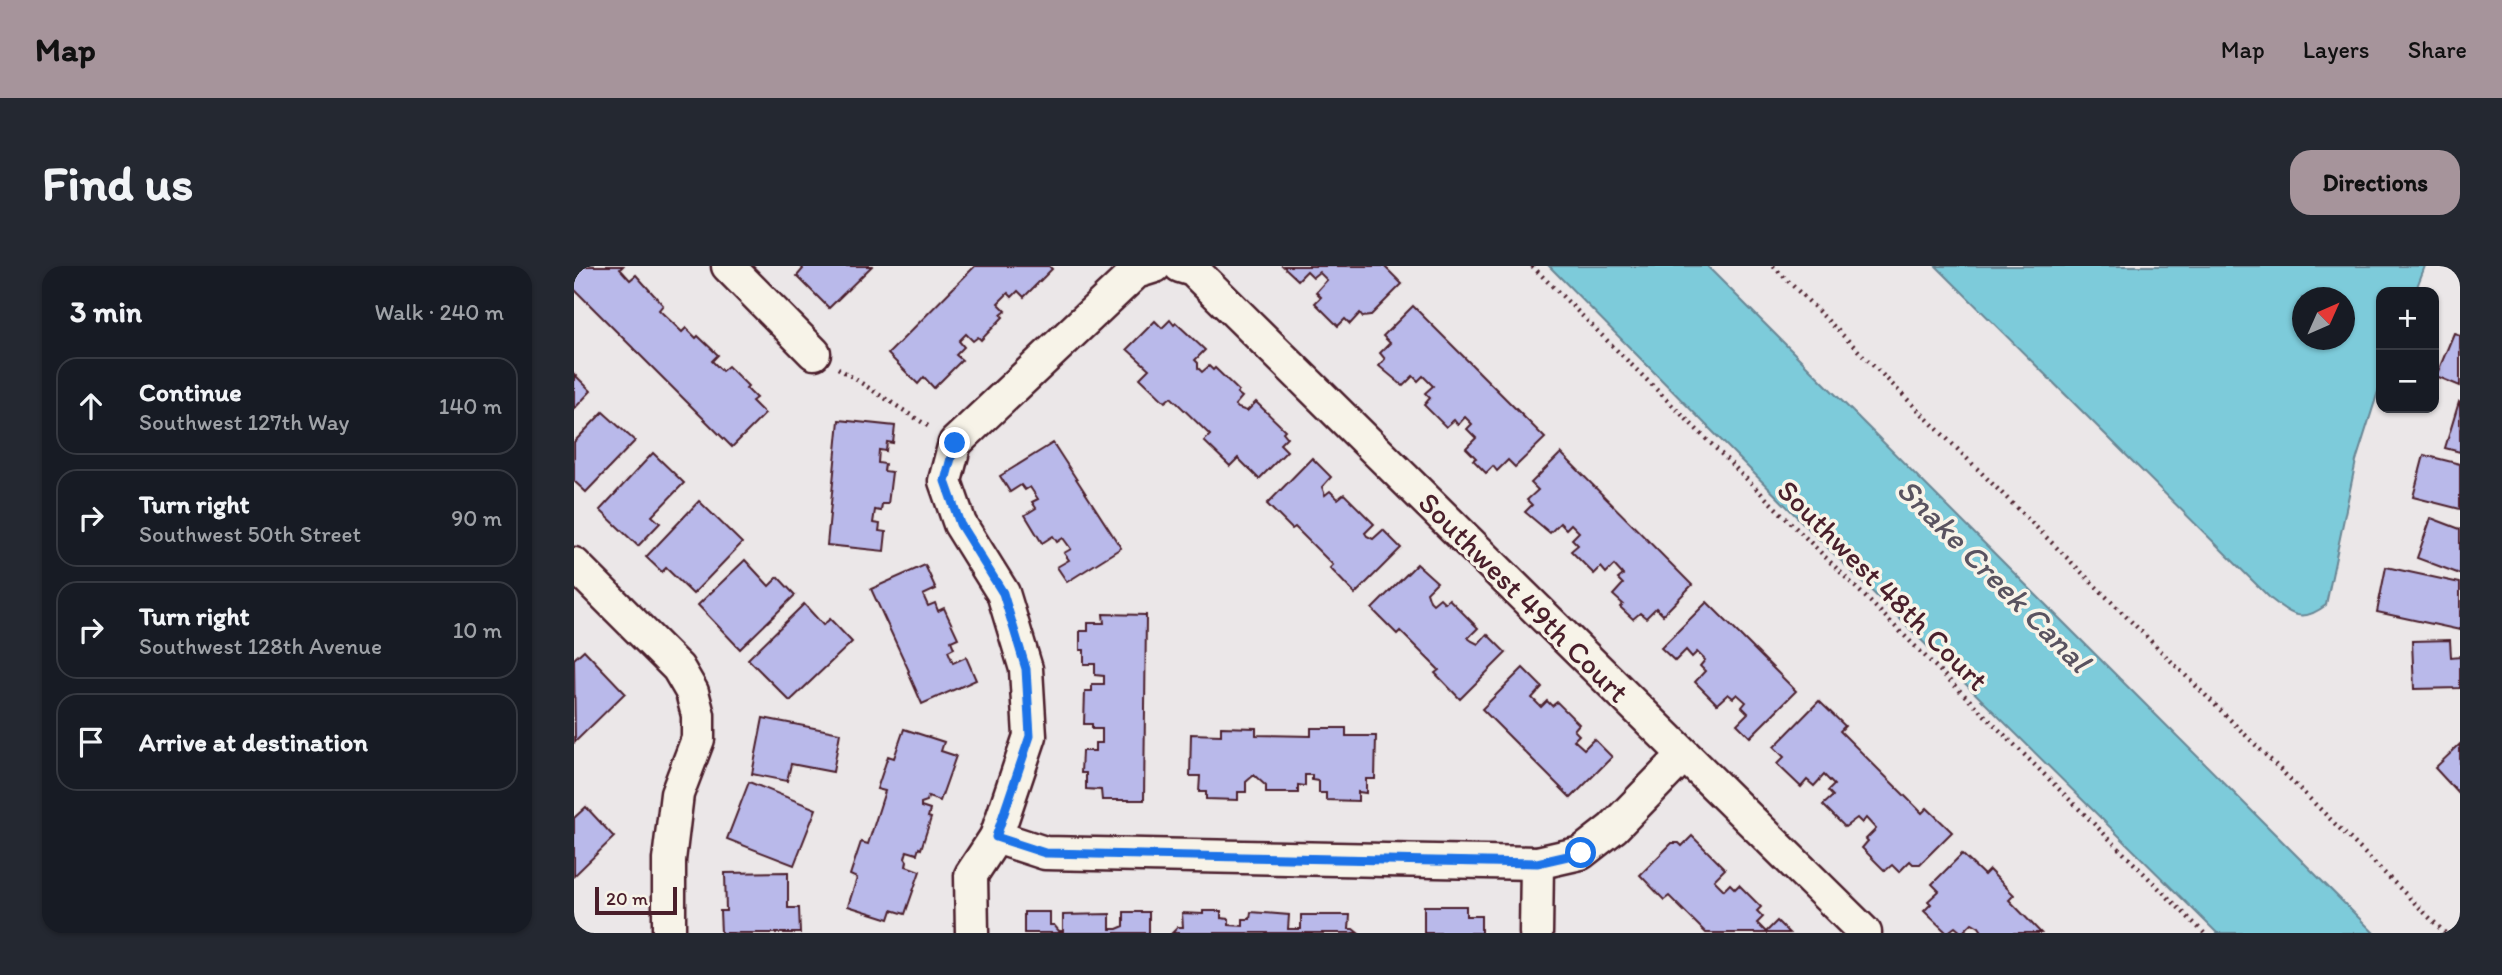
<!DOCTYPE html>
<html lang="en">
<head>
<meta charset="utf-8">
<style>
  body { margin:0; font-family:Itim,sans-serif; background:#242831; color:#f1f3f6 }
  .controls { position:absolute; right:21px; top:21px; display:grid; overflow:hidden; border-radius:14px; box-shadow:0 2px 5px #0004 }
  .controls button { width:63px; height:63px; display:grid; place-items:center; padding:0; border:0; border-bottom:2px solid #363941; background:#171b24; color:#f1f3f6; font:35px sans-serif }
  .compass { position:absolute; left:1718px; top:21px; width:63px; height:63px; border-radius:50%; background:#171b24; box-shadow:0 2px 5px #0004; rotate:45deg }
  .scale { position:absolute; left:21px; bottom:18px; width:82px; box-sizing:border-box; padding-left:7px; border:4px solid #4a1f2b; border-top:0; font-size:19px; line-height:24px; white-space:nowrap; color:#4a1f2b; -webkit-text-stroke:5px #f7f3e8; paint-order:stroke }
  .stop { position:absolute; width:21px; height:21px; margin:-16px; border:5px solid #1a73e8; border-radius:50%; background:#fff }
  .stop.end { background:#1a73e8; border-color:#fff; box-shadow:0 2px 7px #0008 }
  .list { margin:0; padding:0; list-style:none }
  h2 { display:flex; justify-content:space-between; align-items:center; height:91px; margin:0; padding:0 28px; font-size:30px }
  h2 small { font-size:23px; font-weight:400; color:#9ea1a6 }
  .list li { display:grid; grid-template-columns:46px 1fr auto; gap:21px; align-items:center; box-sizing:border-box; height:98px; margin:0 14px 14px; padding:0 14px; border:2px solid #363941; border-radius:21px }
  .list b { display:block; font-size:26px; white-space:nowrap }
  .list p { margin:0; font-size:23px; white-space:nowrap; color:#9ea1a6 }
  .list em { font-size:23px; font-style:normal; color:#9ea1a6 }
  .icon { flex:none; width:38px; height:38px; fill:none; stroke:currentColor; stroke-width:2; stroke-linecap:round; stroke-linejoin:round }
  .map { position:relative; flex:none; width:1886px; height:667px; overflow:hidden; border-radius:21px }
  header { display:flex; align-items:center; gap:42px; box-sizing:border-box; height:98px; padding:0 35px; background:#a6949b; color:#111 }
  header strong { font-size:33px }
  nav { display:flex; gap:38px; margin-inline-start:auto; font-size:24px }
  .intro { display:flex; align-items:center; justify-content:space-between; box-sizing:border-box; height:168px; padding:0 42px }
  h1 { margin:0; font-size:49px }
  .button { padding:18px 32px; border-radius:21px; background:#a6949b; color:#111; font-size:24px; font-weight:700 }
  main { display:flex; gap:42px; padding:0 42px }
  aside { flex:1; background:#171b24; border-radius:21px; box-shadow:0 2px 5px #0004 }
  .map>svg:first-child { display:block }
</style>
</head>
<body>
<header>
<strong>Map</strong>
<nav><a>Map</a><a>Layers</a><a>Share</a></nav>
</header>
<div class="intro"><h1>Find us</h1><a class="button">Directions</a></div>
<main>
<aside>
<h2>3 min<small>Walk · 240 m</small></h2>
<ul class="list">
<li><svg class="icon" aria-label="ahead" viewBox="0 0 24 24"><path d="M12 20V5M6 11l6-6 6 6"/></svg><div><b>Continue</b><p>Southwest 127th Way</p></div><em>140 m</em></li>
<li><svg class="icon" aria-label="right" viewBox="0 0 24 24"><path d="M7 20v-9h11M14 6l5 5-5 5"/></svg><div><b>Turn right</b><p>Southwest 50th Street</p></div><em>90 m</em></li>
<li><svg class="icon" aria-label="right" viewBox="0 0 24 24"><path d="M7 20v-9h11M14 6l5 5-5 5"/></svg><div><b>Turn right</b><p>Southwest 128th Avenue</p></div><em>10 m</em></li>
<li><svg class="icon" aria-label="arrive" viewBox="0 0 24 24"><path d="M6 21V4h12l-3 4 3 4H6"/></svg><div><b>Arrive at destination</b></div></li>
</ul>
</aside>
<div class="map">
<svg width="1886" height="667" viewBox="0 0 1886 667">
  <rect width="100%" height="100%" fill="#ebe7e8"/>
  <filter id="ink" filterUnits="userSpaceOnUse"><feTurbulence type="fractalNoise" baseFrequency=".0143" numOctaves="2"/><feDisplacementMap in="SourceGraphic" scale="14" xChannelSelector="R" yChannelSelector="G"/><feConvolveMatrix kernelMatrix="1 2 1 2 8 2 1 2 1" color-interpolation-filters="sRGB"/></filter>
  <g filter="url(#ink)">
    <!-- water -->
    <g fill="#7dcbda" stroke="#698694" stroke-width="2" fill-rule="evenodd">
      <polygon points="975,0 1133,0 1800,667 1643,667 1235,263"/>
      <path d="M 1362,0 L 1851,0 L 1841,26 L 1807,26 L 1807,116 L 1782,195 L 1752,339 C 1729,357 1718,350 1697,333 ZM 1728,32 L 1770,32 L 1770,74 L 1728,74 Z"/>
    </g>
    <!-- building -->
    <g fill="#b9b9ea" stroke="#4a1f2b" stroke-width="2">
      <polygon points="0,0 49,0 46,3 56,14 62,9 89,39 85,44 108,66 112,62 122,72 124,70 144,89 138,95 148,105 154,100 174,120 172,122 182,132 178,135 191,148 158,181 0,23"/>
      <polygon points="227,0 298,0 255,42 223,10 229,3"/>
      <polygon points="401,0 475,0 478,3 450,31 444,25 438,31 434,27 424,37 432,45 427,49 429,51 407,74 404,71 399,75 392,68 385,75 390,81 382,89 388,94 360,122 350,111 344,118 314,88"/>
      <polygon points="709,0 810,0 828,18 796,50 789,51 786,47 776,58 771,53 764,60 741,37 747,31 742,26 753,14 745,6 739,11 733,5 724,14"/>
      <polygon points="839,40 971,172 941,201 934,194 923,205 919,200 912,207 899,194 902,192 892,182 902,172 893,163 898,158 891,151 884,159 880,154 872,161 850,139 856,132 851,127 859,120 849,110 844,115 839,110 829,120 805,100 811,93 806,87 816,77 809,70"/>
      <polygon points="596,54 600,59 602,57 631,84 621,94 624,97 624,102 628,106 635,100 639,104 641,102 665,125 663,127 668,131 661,139 664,142 673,145 682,136 711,164 709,166 713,171 706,178 713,185 685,213 664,192 656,200 630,175 636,169 597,131 591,136 566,112 575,103 553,83 581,55 588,62"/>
      <polygon points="1880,67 1886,69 1886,120 1862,110"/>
      <polygon points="0,108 17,125 0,143"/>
      <polygon points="1885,136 1886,137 1886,186 1871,182"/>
      <polygon points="29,146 61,175 12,226 0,215 0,176"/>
      <polygon points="265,154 321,160 319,177 313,176 312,185 305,184 304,197 311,198 310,205 318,206 314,238 308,238 307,245 301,244 299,257 306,258 305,265 312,266 310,285 253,279"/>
      <polygon points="479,177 547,282 493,316 483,301 495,294 490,287 497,283 489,272 483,276 479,270 468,277 451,249 462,242 458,236 464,233 456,221 451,224 447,219 436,226 426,210"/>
      <polygon points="79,187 110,217 78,250 86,257 64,280 26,244"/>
      <polygon points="987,187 1118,319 1089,349 1082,342 1072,352 1066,347 1059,353 1046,341 1049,338 1039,329 1049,318 1044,313 1049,309 1040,299 1032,307 1027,301 1020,308 997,285 1004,279 998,273 1005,266 997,258 992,263 986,257 976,267 951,246 958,239 953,234 964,224 957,217"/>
      <polygon points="1850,189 1886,198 1886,243 1839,231"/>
      <polygon points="738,192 757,211 748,221 751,229 756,225 764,233 770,228 800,258 791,267 793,270 799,273 809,264 827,282 781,328 756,302 759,299 721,261 718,263 693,238"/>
      <polygon points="125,235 168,277 119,328 92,302 88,306 72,291"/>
      <polygon points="1857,252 1886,263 1886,308 1843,292"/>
      <polygon points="171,294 195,320 204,311 221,329 166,383 124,339"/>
      <polygon points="843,298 863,316 853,326 856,335 859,338 866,332 871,337 875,333 904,362 894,372 898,375 904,378 913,368 932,387 886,433 861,407 865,404 826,365 823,368 798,343"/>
      <polygon points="351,299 362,323 349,329 354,340 361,337 364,345 370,342 384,372 377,375 380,382 374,385 379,397 392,391 402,414 348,438 334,406 335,405 297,323"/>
      <polygon points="1812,301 1886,317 1886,364 1803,346"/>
      <polygon points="1133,336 1222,425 1176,471 1163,458 1174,447 1168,441 1172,436 1163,428 1159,432 1154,428 1143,438 1121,416 1131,405 1126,400 1131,394 1123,386 1118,391 1112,384 1101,395 1087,382"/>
      <polygon points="230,338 249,359 256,353 278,376 216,435 174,393"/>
      <polygon points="529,348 572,349 570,534 528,534 527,524 512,523 512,507 507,507 508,485 521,485 521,477 528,477 528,463 518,463 518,458 510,458 511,425 518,425 518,418 530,418 530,410 521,409 521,398 510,398 510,384 506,384 506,365 514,365 514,357 530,357"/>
      <polygon points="1876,374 1877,391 1886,390 1886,422 1840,423 1838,375"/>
      <polygon points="10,384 51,427 1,476 0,393"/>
      <polygon points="949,402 968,421 958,432 967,441 973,435 978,440 983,436 1005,458 1000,464 1005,469 1000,474 1010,483 1020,473 1038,491 997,532 908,443"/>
      <polygon points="1245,435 1271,460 1266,465 1348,547 1353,542 1378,566 1346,598 1339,598 1336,595 1325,606 1318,599 1311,605 1288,582 1294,575 1292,573 1302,563 1292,552 1288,557 1283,552 1271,561 1249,539 1259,530 1254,525 1260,519 1250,509 1240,520 1233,514 1227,521 1203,498 1210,491 1200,481"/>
      <polygon points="189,452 266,467 259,506 217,498 213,515 178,508"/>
      <polygon points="647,461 682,462 682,469 737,470 737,462 772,462 772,470 802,470 801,513 792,513 792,527 784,526 784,535 752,534 752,527 745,527 745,515 738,514 738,509 731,509 731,520 724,519 724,527 692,527 692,520 680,509 672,516 672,526 664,526 664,534 632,533 632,526 625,526 626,510 616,510 617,468 647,469"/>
      <polygon points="330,463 370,476 367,485 382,490 366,535 354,531 353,535 347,537 347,541 356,544 354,551 357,552 347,583 345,582 343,588 333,585 331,592 333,595 332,600 346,605 331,648 318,644 315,653 274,640 283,612 276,609 287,576 294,578 311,525 303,523 314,490 320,492"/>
      <polygon points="1886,478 1886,529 1861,502"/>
      <polygon points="175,516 242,543 220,599 153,573"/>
      <polygon points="12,541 40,571 0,610 0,552"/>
      <polygon points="1118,570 1151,603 1140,614 1150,624 1156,618 1161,623 1165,619 1187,641 1183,645 1189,651 1183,657 1192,666 1203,655 1215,667 1132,667 1095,630 1090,634 1066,609 1098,577 1105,577 1108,580"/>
      <polygon points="1388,588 1410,609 1415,604 1440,629 1435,634 1467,667 1409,667 1405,661 1398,657 1388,667 1381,661 1373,667 1350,645 1357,638 1354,635 1365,625 1358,618"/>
      <polygon points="214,606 214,642 225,642 226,667 147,667 146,645 152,645 151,607"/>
      <polygon points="850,640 892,640 892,650 907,650 907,667 850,667"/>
      <polygon points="629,645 647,645 647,652 655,653 655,659 669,660 669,653 676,653 677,646 715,649 714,663 727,663 727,649 776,649 775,663 779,663 784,667 598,667 604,661 609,661 608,647 629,648"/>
      <polygon points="450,646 476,646 476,659 480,659 485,665 489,665 489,649 536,648 536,663 543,663 550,660 550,646 575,646 575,667 450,667"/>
    </g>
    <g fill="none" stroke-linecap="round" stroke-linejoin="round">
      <!-- minor casing -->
      <g stroke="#4a1f2b" stroke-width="37">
        <g id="minor">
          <polyline points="154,0 240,87"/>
          <polyline points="606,0 619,4 1291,667"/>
          <polyline points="0,298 104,402 118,426 124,449 124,473 103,528 95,594 95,667"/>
          <polyline points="422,571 471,587 963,597 1007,587 1039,562 1110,489"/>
          <polyline points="398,667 397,609 422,571 456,470 452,403 429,327 386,258 371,215 381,177 562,6 581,0"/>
          <polyline points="962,667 963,597"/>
        </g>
      </g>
      <!-- path -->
      <g stroke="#4a1f2b" stroke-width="4.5" stroke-dasharray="2 5" stroke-linecap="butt">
        <polyline points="958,0 1630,667"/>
        <polyline points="1199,0 1871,667"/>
        <polyline points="264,102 357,162"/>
      </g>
      <!-- minor -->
      <use href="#minor" stroke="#f7f3e8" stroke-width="32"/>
    </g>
  </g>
  <g fill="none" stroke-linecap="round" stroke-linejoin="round" filter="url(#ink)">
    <!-- route -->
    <polyline stroke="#1a73e8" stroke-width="9" points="381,177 371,215 386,258 429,327 452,403 456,470 422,571 471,587 963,597 1007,587"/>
  </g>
  <g text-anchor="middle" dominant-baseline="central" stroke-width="7" stroke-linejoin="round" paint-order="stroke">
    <!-- street labels -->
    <g font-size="30" fill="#4a1f2b" stroke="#f7f3e8">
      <text transform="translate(1309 319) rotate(45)">Southwest 48th Court</text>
      <text transform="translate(950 331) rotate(45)">Southwest 49th Court</text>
    </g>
    <!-- water labels -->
    <g font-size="32" font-style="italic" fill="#595360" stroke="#f7f3e8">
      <text transform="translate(1420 309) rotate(45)">Snake Creek Canal</text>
    </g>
  </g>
</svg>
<div class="controls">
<button>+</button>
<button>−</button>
</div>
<svg class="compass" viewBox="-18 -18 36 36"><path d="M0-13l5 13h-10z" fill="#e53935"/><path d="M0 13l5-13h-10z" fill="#9ea1a6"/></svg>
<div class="scale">20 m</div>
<div class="stop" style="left:1007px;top:587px"></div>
<div class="stop end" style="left:381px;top:177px"></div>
</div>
</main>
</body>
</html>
